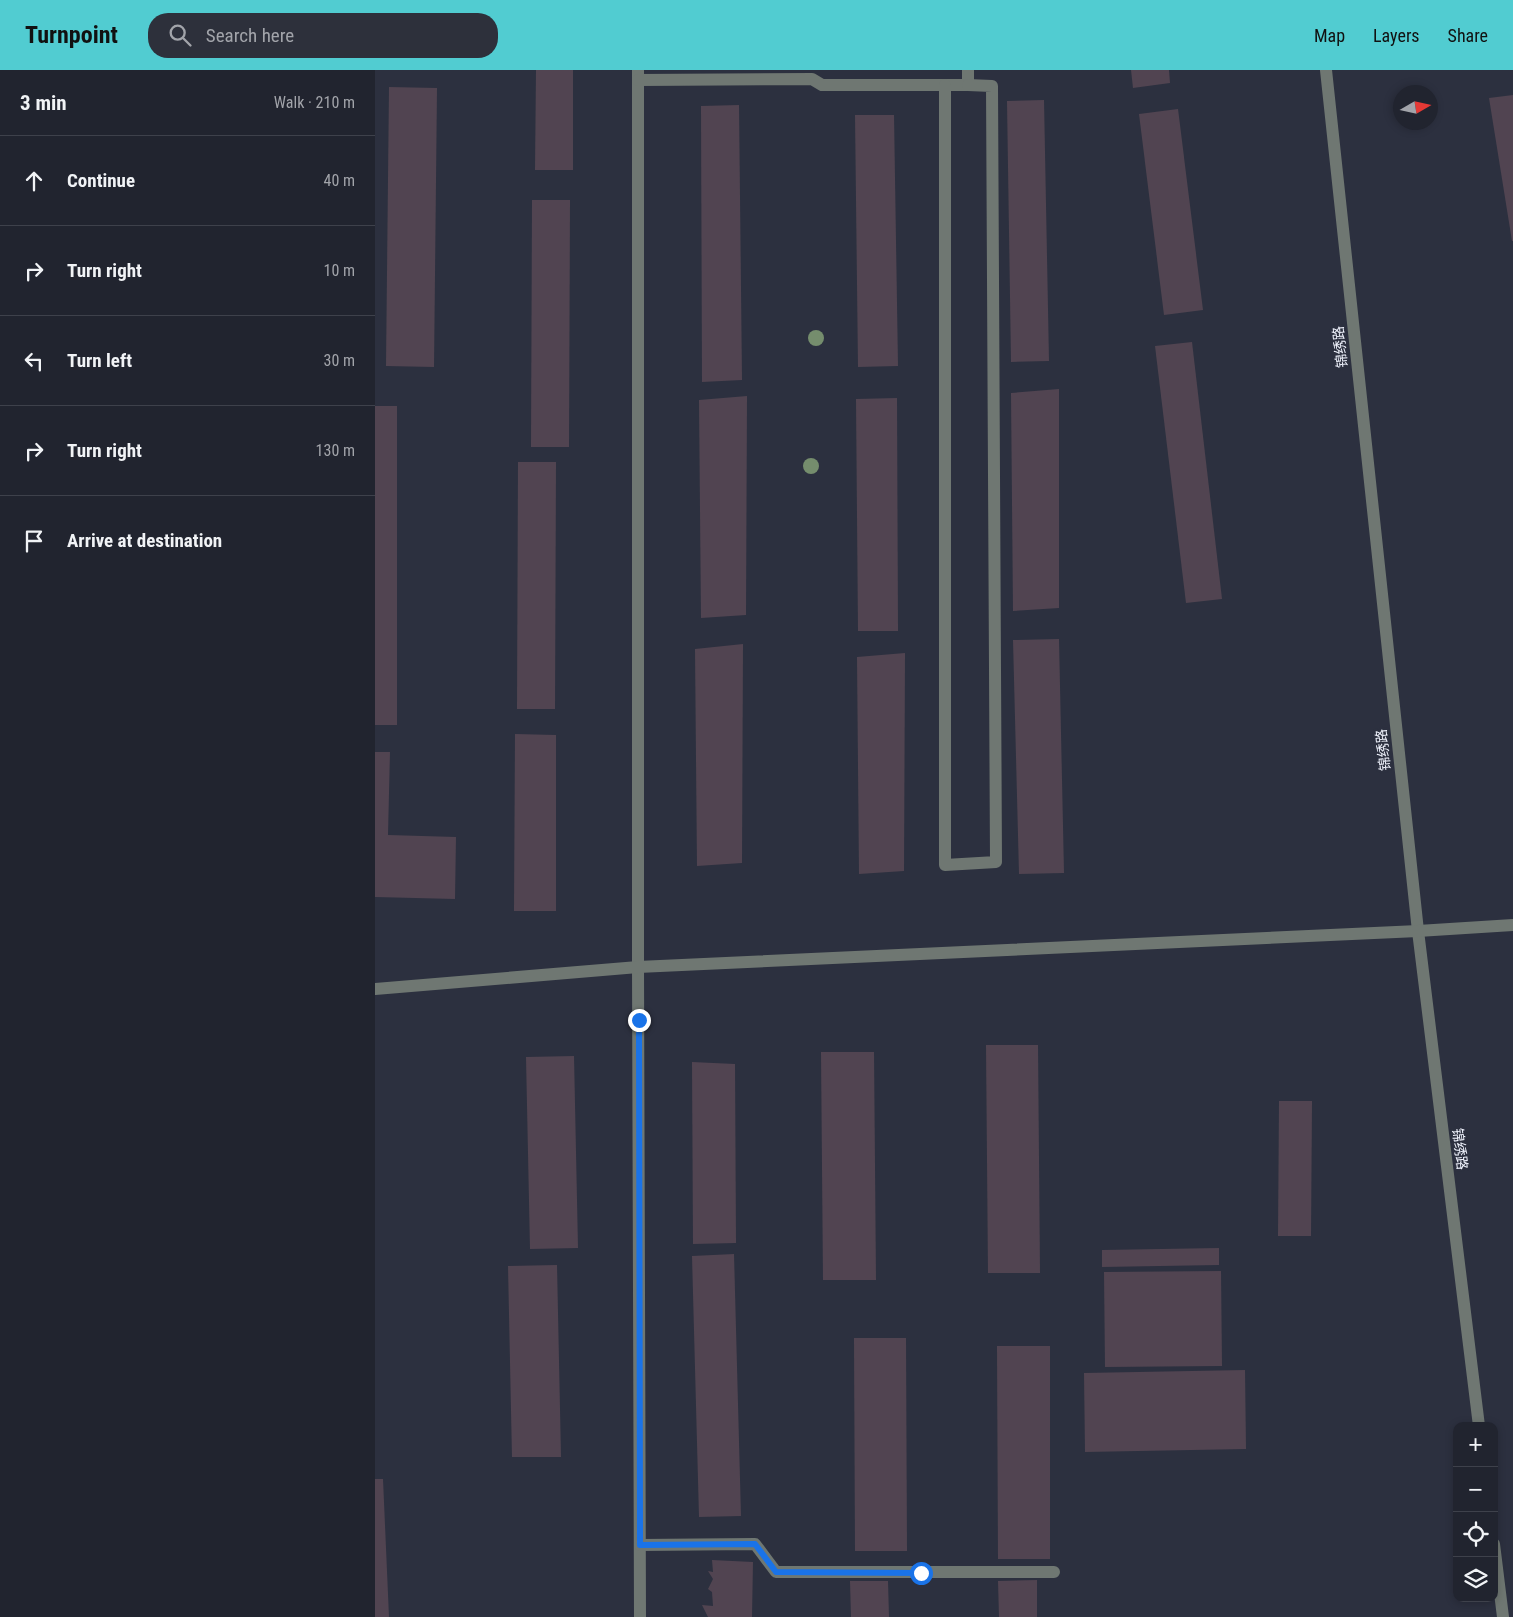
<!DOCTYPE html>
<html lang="en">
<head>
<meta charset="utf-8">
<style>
  body { margin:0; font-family:"Roboto Condensed","Noto Sans SC",sans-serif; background:#2d303b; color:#f1f3f6 }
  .controls { position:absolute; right:15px; bottom:15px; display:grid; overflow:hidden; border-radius:10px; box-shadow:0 2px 8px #0003 }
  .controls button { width:45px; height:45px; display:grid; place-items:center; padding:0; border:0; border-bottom:1px solid #3e414b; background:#21242f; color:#f1f3f6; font:25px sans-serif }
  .compass { position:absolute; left:1018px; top:15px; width:45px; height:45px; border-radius:50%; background:#21242f; box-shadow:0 2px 8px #0003; rotate:81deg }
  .stop { position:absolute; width:15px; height:15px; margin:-11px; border:4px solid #1a73e8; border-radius:50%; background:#fff }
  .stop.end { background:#1a73e8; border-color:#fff; box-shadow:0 1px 5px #0008 }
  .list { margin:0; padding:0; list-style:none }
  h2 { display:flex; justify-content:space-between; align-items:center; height:65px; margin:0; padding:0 20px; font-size:21px }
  h2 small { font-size:16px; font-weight:400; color:#a2a4aa }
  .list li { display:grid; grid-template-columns:32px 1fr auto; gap:15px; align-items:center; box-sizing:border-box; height:90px; padding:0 20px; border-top:1px solid #3e414b }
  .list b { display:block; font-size:19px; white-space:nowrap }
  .list em { font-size:16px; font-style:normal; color:#a2a4aa }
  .icon { flex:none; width:28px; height:28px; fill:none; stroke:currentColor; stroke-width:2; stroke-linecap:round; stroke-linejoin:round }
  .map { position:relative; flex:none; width:1138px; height:1547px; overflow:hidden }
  header { display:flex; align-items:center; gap:30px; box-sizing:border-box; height:70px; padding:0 25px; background:#51ccd1; color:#111 }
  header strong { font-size:24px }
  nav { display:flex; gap:28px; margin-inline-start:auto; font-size:18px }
  .search { width:350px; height:45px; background:#2d303b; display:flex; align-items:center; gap:12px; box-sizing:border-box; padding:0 18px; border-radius:20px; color:#a2a4aa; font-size:19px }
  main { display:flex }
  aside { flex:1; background:#21242f }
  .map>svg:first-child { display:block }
</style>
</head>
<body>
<header>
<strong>Turnpoint</strong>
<div class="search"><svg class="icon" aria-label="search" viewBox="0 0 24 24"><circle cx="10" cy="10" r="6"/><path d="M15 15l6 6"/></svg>Search here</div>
<nav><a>Map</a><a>Layers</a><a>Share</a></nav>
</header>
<main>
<aside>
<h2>3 min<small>Walk · 210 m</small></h2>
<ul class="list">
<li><svg class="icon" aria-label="ahead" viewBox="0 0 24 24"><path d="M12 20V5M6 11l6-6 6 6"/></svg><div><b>Continue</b></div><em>40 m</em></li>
<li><svg class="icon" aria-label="right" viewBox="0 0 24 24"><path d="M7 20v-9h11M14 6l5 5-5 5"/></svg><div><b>Turn right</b></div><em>10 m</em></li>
<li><svg class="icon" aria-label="left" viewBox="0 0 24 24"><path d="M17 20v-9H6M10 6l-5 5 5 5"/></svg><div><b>Turn left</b></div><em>30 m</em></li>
<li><svg class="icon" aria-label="right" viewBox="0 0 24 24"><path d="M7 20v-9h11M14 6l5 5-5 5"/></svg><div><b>Turn right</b></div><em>130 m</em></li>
<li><svg class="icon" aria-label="arrive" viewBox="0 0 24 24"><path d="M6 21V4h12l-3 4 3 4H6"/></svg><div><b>Arrive at destination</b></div></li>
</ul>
</aside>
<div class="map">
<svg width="1138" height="1547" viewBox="0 0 1138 1547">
  <rect width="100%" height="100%" fill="#2c303f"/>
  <!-- building -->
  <g fill="#514451">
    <polygon points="161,0 198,0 198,100 160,100"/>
    <polygon points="756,0 794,0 795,13 758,18"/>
    <polygon points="14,17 62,18 59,297 11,296"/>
    <polygon points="1138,25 1138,171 1137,171 1114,28"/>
    <polygon points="669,30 674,291 636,292 632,31"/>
    <polygon points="364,35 367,310 327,312 326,36"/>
    <polygon points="803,39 828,240 789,245 764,44"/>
    <polygon points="480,45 519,45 523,296 483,297"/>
    <polygon points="157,130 195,130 194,377 156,377"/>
    <polygon points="817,272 847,529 811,533 780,276"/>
    <polygon points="684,319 684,538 638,541 636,323"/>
    <polygon points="372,326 371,545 326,548 324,330"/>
    <polygon points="522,328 523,561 483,561 481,329"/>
    <rect x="0" y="336" width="22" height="319"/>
    <polygon points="143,392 181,392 180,639 142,639"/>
    <polygon points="684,569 689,803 644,804 638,570"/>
    <polygon points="368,574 367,793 322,796 320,579"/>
    <polygon points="530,583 529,801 484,804 482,587"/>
    <polygon points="140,664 181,665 181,841 139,841"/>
    <polygon points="0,682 15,682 13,765 81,767 80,829 0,827"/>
    <polygon points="611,975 663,975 665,1203 613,1203"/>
    <polygon points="446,982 499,982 501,1210 448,1210"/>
    <polygon points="199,986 203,1178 155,1179 151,987"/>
    <polygon points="317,992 360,994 361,1173 318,1174"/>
    <polygon points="904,1031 937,1031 936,1166 903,1166"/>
    <polygon points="844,1178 844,1195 727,1197 727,1180"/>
    <polygon points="359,1184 366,1446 324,1447 317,1186"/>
    <polygon points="182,1195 186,1387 137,1387 133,1196"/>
    <polygon points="846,1201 847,1296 730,1297 729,1202"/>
    <polygon points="479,1268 531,1268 532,1481 480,1481"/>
    <polygon points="622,1276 675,1276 675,1489 623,1489"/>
    <polygon points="870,1300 871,1379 710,1382 709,1303"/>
    <polygon points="0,1409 8,1409 14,1547 0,1547"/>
    <polygon points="337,1490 378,1492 377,1547 333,1547 327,1535 338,1536 337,1522 333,1519 338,1509 333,1501 338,1502"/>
    <polygon points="662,1510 662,1547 624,1547 623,1511"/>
    <polygon points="475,1511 513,1511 514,1547 476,1547"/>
  </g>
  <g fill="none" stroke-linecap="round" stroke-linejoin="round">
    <!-- minor -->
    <g stroke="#6f7772" stroke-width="12">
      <polyline points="263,0 263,897 265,1547"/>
      <polyline points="951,0 1043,861 1104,1356"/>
      <polyline points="263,10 437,9 447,15 593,15 593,0"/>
      <polyline points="570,15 570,795 621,792 617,16 593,15"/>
      <polyline points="0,919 263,897 1043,861 1138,855"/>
      <polyline points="1119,1474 1128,1547"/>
      <polyline points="265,1475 380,1474 401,1502 679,1502"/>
    </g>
  </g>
  <!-- trees -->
  <g fill="#758d6d">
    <circle cx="441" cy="268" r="8"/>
    <circle cx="436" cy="396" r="8"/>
  </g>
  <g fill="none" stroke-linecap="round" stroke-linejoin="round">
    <!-- route -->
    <polyline stroke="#1a73e8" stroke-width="6" points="264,950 265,1475 380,1474 401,1502 546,1503"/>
  </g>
  <g text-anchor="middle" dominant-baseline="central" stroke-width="5" stroke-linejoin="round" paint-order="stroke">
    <!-- street labels -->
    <g font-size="14" fill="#f1f4fe" stroke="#2c303f">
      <text transform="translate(965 277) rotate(-96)">锦绣路</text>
      <text transform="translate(1008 680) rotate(-96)">锦绣路</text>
      <text transform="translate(1085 1079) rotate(83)">锦绣路</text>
    </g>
  </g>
</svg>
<div class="controls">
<button>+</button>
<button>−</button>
<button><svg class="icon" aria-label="locate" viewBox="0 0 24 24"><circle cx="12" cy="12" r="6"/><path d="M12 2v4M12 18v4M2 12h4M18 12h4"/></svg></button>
<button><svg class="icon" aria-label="layers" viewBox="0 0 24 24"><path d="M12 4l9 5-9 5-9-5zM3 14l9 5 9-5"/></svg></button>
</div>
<svg class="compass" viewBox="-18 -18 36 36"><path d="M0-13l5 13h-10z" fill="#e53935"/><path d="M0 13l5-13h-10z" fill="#a2a4aa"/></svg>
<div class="stop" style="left:546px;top:1503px"></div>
<div class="stop end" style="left:264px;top:950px"></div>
</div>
</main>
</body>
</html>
